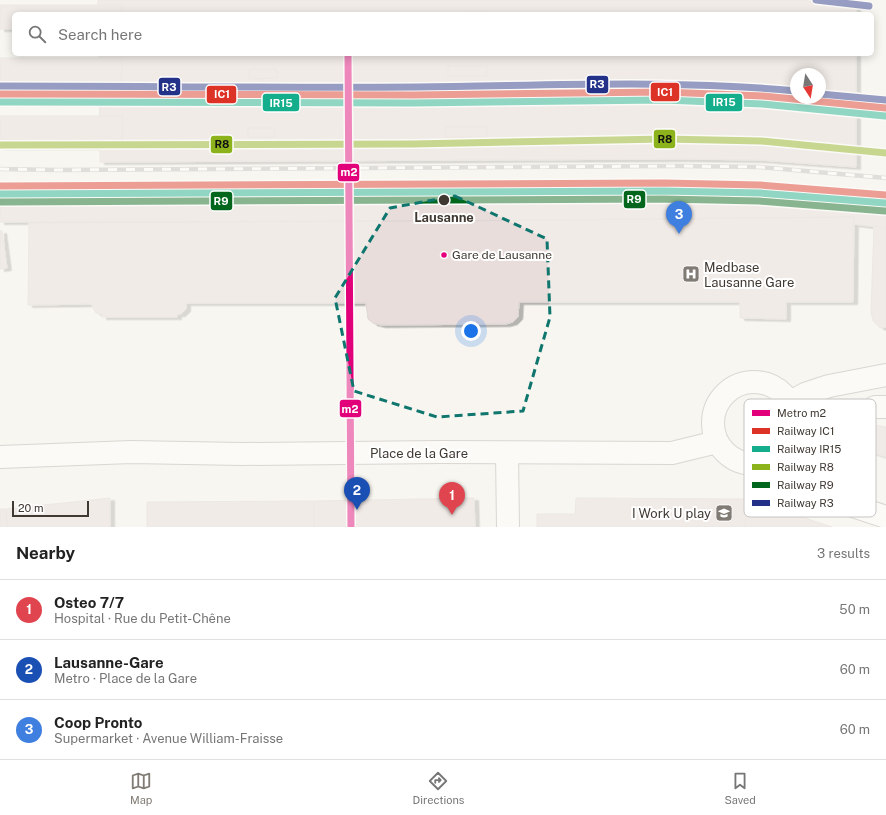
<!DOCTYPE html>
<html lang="en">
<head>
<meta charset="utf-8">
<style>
  body { margin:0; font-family:"Public Sans",sans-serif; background:#f2f2f2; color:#222 }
  .compass { position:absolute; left:790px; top:68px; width:36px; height:36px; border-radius:50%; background:#fff; box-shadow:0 2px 10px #0003; rotate:168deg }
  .scale { position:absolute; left:12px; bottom:10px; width:77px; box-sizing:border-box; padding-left:4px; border:2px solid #403932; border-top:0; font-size:11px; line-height:14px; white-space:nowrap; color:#403932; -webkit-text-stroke:3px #fff; paint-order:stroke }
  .you { position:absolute; left:471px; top:331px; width:14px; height:14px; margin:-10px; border:3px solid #fff; border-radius:50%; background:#1a73e8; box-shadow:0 0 0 6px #1a73e833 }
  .badge { display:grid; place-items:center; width:26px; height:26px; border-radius:50%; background:#807b74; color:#fff; font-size:13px; font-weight:700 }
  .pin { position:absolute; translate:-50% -33px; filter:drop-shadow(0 1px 2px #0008) }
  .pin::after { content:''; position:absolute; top:21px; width:14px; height:12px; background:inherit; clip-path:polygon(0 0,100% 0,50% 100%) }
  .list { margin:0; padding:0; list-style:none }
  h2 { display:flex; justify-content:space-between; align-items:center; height:52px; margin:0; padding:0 16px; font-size:17px }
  h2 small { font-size:13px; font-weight:400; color:#767676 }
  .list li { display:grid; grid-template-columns:26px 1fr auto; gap:12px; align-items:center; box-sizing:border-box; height:60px; padding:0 16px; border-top:1px solid #e0e0e0 }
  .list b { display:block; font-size:15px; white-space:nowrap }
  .list p { margin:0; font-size:13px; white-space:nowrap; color:#767676 }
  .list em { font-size:13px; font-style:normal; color:#767676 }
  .icon { flex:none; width:22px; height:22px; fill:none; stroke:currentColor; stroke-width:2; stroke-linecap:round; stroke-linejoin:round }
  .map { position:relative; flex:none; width:886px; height:527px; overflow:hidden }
  .search { position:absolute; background:#fff; box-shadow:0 2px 10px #0003; left:12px; right:12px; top:12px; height:44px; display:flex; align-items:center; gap:10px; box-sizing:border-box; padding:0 14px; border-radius:6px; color:#767676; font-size:15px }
  .sheet { height:232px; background:#fff }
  nav { display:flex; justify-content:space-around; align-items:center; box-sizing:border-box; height:56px; border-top:1px solid #e0e0e0; background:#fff; font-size:11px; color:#767676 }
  nav a { display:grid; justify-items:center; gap:2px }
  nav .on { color:#807b74 }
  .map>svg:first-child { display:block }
</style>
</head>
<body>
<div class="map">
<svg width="886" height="527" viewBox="0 0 886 527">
  <defs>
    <filter id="shadow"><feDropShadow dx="4.5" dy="2.5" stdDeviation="0" flood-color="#0004"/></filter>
  </defs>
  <rect width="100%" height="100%" fill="#f8f5f0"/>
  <!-- building -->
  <g fill="#e8dddb" stroke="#ded7d5" fill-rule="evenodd" filter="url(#shadow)">
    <polygon points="98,0 800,0 856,6 856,14 98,14"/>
    <polygon points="0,5 122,5 122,14 14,14 14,29 0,29"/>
    <polygon points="486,12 486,14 445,14 444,13"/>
    <path d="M 99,54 L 856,54 L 856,167 L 760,160 L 682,159 L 100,162 ZM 796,74 L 820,74 L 820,98 L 796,98 Z"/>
    <polygon points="0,58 122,58 121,88 0,88"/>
    <rect x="448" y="66" width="39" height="10"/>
    <polygon points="249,69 276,69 277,78 249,79"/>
    <polygon points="0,116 123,116 122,147 0,147"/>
    <rect x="445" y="127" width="42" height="10"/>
    <rect x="248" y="128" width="27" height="9"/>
    <polygon points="664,189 760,190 886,201 886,228 853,224 854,217 452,221 452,214 433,214 432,221 0,222 0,191"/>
    <polygon points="433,214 452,214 452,221 854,217 853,302 786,302 786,319 740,318 740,302 519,302 518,317 513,322 506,324 381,325 373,323 368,319 366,303 186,303 186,309 181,314 177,314 177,317 102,317 102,314 96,313 93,308 92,304 28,305 29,223 432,221"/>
    <polygon points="874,226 886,228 886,327 883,328 879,327 873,321 871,312"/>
    <polygon points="0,231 2,231 7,268 0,269"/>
    <polygon points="858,422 886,427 886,457 853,446 848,439 847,432 851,426"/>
    <polygon points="110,498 110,527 7,527 6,509"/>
    <polygon points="474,498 475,527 314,527 314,501"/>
    <polygon points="576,498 748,499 745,527 537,527 537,514 575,514"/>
    <polygon points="748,499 832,527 745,527"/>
    <polygon points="314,501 314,527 147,527 147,502"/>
    <polygon points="0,509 6,509 7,527 0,527"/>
  </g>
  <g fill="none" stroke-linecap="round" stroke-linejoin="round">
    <!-- street casing -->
    <g stroke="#b7b2ad" stroke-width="24">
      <g id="street">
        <polyline points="875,407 886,407"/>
        <polyline points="507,453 508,527"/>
      </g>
    </g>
    <!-- secondary casing -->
    <g stroke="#b7b2ad" stroke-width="24">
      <g id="secondary">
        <circle cx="754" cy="423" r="41"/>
        <polyline points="790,402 805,394 829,386 886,375"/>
        <polyline points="0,457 131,452 242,454 440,452 672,453 717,442"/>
        <polyline points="778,457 788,471 800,480 841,502 886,517"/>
      </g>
    </g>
    <!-- street -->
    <use href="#street" stroke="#fefefd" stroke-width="22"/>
    <!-- secondary -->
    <use href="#secondary" stroke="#fefefd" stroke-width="22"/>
    <!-- rail casing -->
    <g stroke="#c3c2c1" stroke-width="4.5">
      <polyline id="rail" points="0,169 57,170 678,166 760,167 886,178"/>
    </g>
    <!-- rail -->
    <use href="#rail" stroke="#fff" stroke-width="3" stroke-dasharray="9" stroke-linecap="butt"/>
    <!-- rail-1 casing -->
    <g stroke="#fff" stroke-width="10">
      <g id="rail-1">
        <polyline points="0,94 414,95 664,92 763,96 886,108"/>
        <polyline points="0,186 664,183 760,185 886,195"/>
      </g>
    </g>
    <!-- rail-2 casing -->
    <g stroke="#fff" stroke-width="10">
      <g id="rail-2">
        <polyline points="0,102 414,103 664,100 762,104 885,116"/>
        <polyline points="0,194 664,191 760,193 885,203"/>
      </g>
    </g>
    <!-- rail-3 casing -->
    <g stroke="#fff" stroke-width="10">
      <polyline id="rail-3" points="0,145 413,144 665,139 761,141 886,153"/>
    </g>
    <!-- rail-4 casing -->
    <g stroke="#fff" stroke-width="10">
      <polyline id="rail-4" points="0,202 664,199 759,201 885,211"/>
    </g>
    <!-- rail-5 casing -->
    <g stroke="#fff" stroke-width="10">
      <g id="rail-5">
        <polyline points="816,0 869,6"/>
        <path d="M 0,86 C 139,86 277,88 416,87 C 543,86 670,79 796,91"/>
        <polyline points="820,94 886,100"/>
      </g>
    </g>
    <!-- rail-1 -->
    <use href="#rail-1" stroke="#dd3327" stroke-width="7"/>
    <!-- rail-2 -->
    <use href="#rail-2" stroke="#15ae8d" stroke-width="7"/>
    <!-- rail-3 -->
    <use href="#rail-3" stroke="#8cb21c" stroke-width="7"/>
    <!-- rail-4 -->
    <use href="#rail-4" stroke="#02671c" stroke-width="7"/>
    <!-- rail-5 -->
    <use href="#rail-5" stroke="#233189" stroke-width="7"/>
    <!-- metro-1 casing -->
    <g stroke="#fff" stroke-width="10">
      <polyline id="metro-1" points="348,54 351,527"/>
    </g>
    <!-- metro-1 -->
    <use href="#metro-1" stroke="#e2007a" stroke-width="7"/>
  </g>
  <!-- marked area -->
  <path d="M0 0H886V527H0ZM 455,196 L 547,239 L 550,317 L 523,411 L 437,417 L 354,391 L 335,298 L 390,208 Z" fill="#f8f5f0" fill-opacity=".55" fill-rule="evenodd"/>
  <path fill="none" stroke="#0f766e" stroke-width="3" stroke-dasharray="8 5" stroke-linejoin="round" d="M 455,196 L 547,239 L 550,317 L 523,411 L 437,417 L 354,391 L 335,298 L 390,208 Z"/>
  <!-- icons -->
  <defs>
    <g id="hospital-square" transform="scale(0.9)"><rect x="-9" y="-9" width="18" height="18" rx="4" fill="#807b74" stroke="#fff"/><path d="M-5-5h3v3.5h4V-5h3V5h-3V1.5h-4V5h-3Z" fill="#fff"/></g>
    <g id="school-square" transform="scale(0.9)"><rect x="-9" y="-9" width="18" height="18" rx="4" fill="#807b74" stroke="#fff"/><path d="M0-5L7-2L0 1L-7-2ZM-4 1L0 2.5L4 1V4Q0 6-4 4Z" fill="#fff"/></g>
  </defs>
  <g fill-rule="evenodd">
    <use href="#hospital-square" x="691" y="274"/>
    <use href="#school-square" x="724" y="513"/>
  </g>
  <!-- markers -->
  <circle fill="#403932" stroke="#fff" stroke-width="1.5" cx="444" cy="200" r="6"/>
  <circle fill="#e5007d" stroke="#fff" stroke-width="1.5" cx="444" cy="255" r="3.5"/>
  <g text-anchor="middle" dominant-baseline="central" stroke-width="4" stroke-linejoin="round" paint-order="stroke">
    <!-- bus labels -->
    <g font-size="12" fill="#403932" stroke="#fff" text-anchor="start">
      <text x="452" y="255">Gare de Lausanne</text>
    </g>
    <!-- stop labels -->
    <g font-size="13" font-weight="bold" fill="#403932" stroke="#fff">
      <text x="444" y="217">Lausanne</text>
    </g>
    <!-- poi labels -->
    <g font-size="13" fill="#403932" stroke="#fff" text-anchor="start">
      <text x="704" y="267">Medbase<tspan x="704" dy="15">Lausanne Gare</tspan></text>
      <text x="711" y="513" text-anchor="end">I Work U play</text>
    </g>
    <!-- street labels -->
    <g font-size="13" fill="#403932" stroke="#fff">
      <text x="419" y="453">Place de la Gare</text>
    </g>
  </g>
  <!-- legend -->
  <rect x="744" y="399" width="132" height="118" rx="6" fill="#fff" stroke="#c6c4c2" stroke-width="1"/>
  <rect x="752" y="410" width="18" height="6" fill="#e2007a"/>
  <rect x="752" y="428" width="18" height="6" fill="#dd3327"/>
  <rect x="752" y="446" width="18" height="6" fill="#15ae8d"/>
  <rect x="752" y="464" width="18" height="6" fill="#8cb21c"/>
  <rect x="752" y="482" width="18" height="6" fill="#02671c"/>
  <rect x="752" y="500" width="18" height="6" fill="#233189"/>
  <g font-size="11" fill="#403932">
    <text x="777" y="417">Metro m2</text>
    <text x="777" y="435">Railway IC1</text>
    <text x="777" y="453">Railway IR15</text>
    <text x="777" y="471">Railway R8</text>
    <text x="777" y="489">Railway R9</text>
    <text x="777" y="507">Railway R3</text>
  </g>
  <g stroke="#fff" stroke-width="1.5">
    <rect x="586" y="75" width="23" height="19" rx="4" fill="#233189"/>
    <rect x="158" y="77" width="23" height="19" rx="4" fill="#233189"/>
    <rect x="650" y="82" width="30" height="20" rx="4" fill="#dd3327"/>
    <rect x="206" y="85" width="31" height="19" rx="4" fill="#dd3327"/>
    <rect x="705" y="93" width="38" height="19" rx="4" fill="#15ae8d"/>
    <rect x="262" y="93" width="38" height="19" rx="4" fill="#15ae8d"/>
    <rect x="653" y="129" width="23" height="20" rx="4" fill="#8cb21c"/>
    <rect x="210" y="135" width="23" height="19" rx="4" fill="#8cb21c"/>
    <rect x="337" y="163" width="23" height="19" rx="4" fill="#e2007a"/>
    <rect x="623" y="190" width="23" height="19" rx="4" fill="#02671c"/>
    <rect x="210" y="191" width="23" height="20" rx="4" fill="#02671c"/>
    <rect x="339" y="399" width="23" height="19" rx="4" fill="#e2007a"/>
  </g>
  <g font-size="11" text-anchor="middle" font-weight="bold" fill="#fff">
    <text x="597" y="88">R3</text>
    <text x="169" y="91">R3</text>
    <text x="665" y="96">IC1</text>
    <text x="222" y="98">IC1</text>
    <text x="724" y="106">IR15</text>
    <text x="281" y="107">IR15</text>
    <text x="349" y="176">m2</text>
    <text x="634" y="203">R9</text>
    <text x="221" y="205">R9</text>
    <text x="350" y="413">m2</text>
  </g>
  <g font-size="11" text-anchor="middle" font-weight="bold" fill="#111">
    <text x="665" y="143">R8</text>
    <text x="222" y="148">R8</text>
  </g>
</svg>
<svg class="compass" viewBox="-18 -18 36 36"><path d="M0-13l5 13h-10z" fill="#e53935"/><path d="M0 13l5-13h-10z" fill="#767676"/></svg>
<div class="scale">20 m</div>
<div class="you"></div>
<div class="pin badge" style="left:452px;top:515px;background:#e0444e">1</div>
<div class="pin badge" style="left:357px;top:510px;background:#1a4fb4">2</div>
<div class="pin badge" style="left:679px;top:234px;background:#3f7fe0">3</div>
<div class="search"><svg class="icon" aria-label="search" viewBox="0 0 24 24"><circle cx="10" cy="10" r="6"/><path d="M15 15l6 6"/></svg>Search here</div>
</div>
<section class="sheet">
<h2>Nearby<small>3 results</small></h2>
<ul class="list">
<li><span class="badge" style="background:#e0444e">1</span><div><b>Osteo 7/7</b><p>Hospital · Rue du Petit-Chêne</p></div><em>50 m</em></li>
<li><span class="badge" style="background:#1a4fb4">2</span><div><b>Lausanne-Gare</b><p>Metro · Place de la Gare</p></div><em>60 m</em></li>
<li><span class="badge" style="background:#3f7fe0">3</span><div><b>Coop Pronto</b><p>Supermarket · Avenue William-Fraisse</p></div><em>60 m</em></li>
</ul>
</section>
<nav>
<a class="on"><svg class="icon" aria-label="map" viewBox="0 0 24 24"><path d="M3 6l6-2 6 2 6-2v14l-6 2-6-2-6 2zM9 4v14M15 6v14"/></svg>Map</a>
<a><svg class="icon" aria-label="directions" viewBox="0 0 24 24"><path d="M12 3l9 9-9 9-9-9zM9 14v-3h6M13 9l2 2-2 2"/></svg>Directions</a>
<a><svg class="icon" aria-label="saved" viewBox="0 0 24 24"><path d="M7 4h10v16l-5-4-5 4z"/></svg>Saved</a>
</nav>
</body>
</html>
